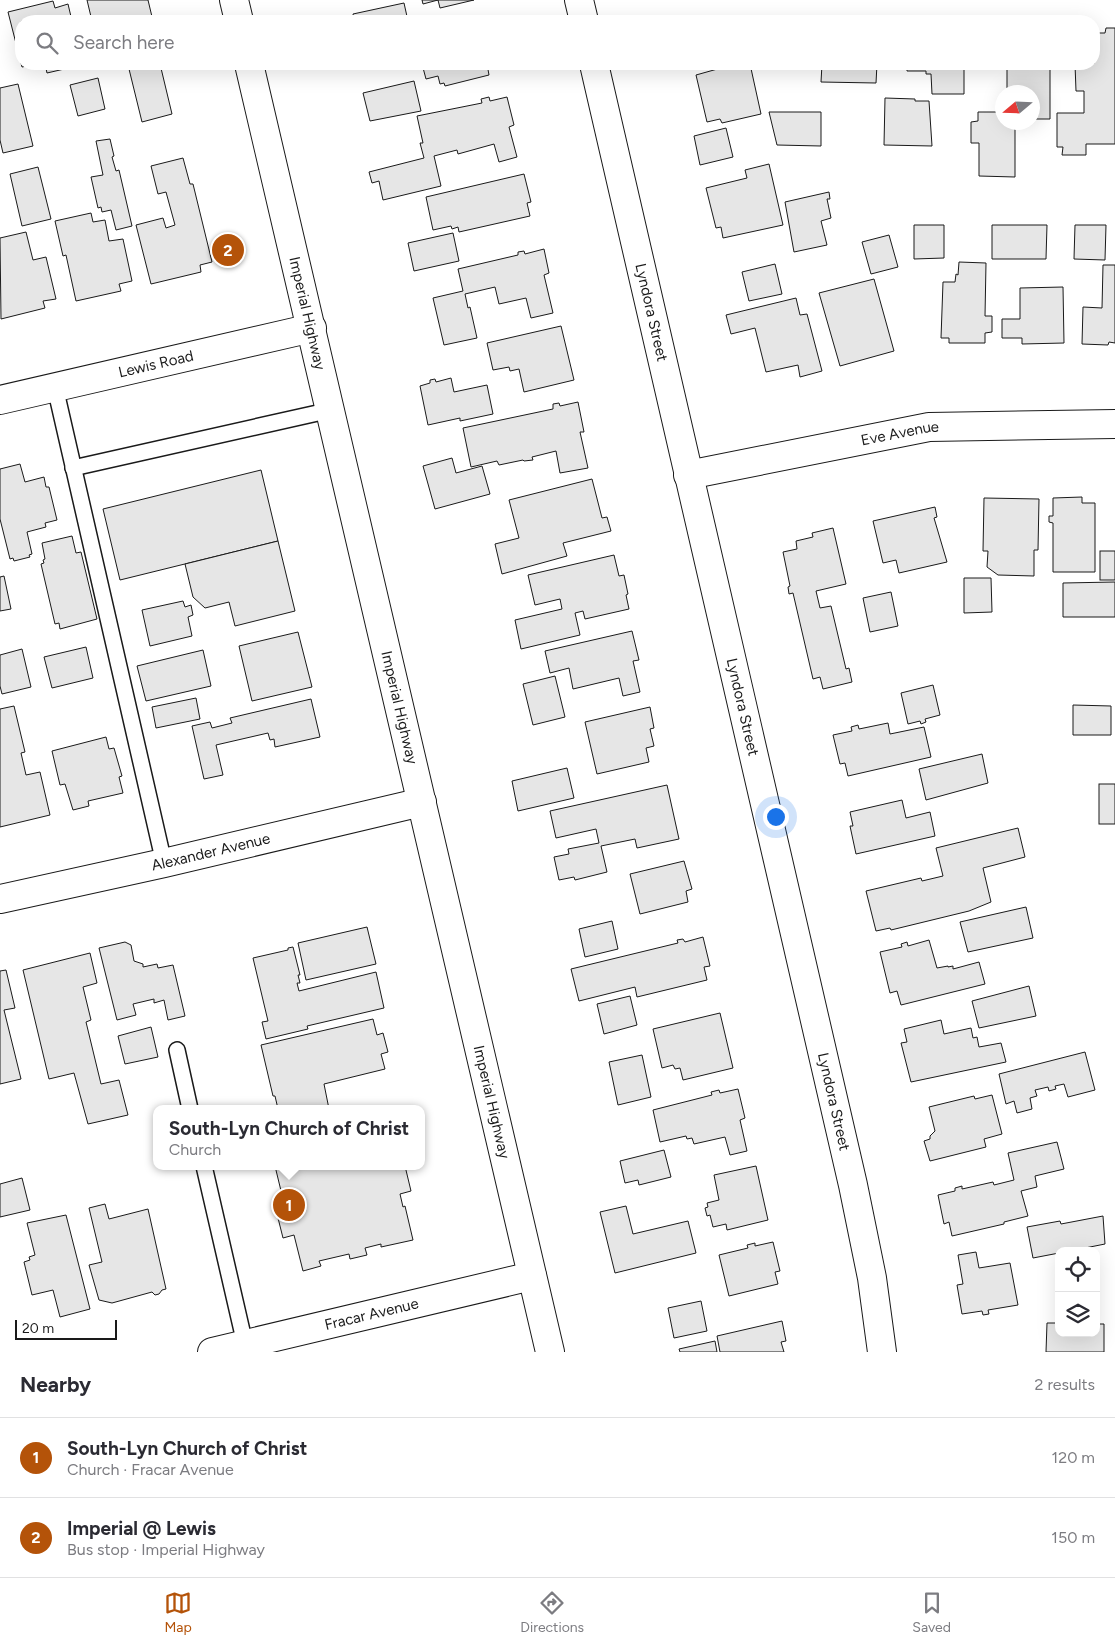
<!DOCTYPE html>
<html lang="en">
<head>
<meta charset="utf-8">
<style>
  body { margin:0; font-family:Figtree,sans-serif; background:#f2f2f3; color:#2b2b33 }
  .controls { position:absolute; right:15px; bottom:15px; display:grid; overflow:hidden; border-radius:10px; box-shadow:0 5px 20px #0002 }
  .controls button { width:45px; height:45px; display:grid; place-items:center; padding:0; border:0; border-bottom:1px solid #e1e1e2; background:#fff; color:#2b2b33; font:25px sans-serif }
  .compass { position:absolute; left:995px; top:85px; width:45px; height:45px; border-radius:50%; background:#fff; box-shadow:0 5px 20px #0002; rotate:251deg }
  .scale { position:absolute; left:15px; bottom:12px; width:102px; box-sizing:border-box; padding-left:5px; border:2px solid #1a1a1a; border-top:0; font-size:14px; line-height:18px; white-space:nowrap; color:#1a1a1a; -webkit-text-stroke:4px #fff; paint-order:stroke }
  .you { position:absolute; left:775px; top:816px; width:18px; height:18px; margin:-12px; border:4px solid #fff; border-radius:50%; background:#1a73e8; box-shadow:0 0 0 8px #1a73e833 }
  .badge { display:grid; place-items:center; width:32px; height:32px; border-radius:50%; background:#b45309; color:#fff; font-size:16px; font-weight:700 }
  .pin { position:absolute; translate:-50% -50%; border:2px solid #fff; box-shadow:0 1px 5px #0006 }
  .popup { position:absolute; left:153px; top:1105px; width:272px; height:65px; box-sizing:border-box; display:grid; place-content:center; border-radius:10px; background:#fff; filter:drop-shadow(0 1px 4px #0005); font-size:16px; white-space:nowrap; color:#7c7c81 }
  .popup b { font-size:19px; color:#2b2b33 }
  .popup::after { content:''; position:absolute; left:50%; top:100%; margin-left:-10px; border:10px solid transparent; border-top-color:#fff }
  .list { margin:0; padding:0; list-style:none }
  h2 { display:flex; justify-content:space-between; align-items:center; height:65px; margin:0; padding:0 20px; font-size:21px }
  h2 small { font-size:16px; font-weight:400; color:#7c7c81 }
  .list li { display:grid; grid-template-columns:32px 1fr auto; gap:15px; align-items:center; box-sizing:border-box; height:80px; padding:0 20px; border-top:1px solid #e1e1e2 }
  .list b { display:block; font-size:19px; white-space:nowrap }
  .list p { margin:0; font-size:16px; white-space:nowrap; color:#7c7c81 }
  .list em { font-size:16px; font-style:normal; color:#7c7c81 }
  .icon { flex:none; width:28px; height:28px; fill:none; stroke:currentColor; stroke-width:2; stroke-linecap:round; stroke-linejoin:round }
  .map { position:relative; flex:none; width:1115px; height:1352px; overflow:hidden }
  .search { position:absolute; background:#fff; box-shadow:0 5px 20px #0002; left:15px; right:15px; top:15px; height:55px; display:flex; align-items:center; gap:12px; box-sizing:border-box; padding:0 18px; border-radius:20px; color:#7c7c81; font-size:19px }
  .sheet { height:225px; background:#fff }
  nav { display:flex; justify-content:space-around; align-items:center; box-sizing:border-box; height:70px; border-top:1px solid #e1e1e2; background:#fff; font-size:14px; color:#7c7c81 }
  nav a { display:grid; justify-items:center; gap:2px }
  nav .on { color:#b45309 }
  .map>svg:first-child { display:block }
</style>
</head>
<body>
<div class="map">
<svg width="1115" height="1352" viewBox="0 0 1115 1352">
  <rect width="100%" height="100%" fill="#fff"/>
  <!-- building -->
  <g fill="#e6e6e6" stroke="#1a1a1a">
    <polygon points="87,0 148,0 153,21 92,21"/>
    <polygon points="422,0 474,0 440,8 438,0 423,4"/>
    <polygon points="53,1 55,8 68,4 72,21 21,21 21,64 36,64 22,67 8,12"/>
    <polygon points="404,3 408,21 354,21 353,14"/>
    <polygon points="1106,28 1115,28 1115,144 1086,144 1086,155 1062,155 1063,147 1057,147 1057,113 1084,113 1084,91 1076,91 1075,64 1094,64 1094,33 1105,33"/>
    <polygon points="45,64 74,64 73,67 47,73"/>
    <polygon points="152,64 160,64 172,114 142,122 129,69"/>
    <polygon points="422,64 487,64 489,75 445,86 444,83 440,84 438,76 426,79"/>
    <polygon points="723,64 750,64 761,114 722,123 720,119 707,122 696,75 721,68"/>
    <polygon points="822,64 877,64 876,83 821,82"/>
    <polygon points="907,64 964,64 964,94 932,94 931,74 926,74 926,71 907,71"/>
    <polygon points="1007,64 1050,64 1050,119 1032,119 1032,92 1007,92"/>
    <polygon points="98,78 105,109 78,116 70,85"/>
    <polygon points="414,81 421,111 370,121 363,93"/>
    <polygon points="18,84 33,146 3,153 0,140 0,88"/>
    <polygon points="489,97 490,101 507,97 514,125 509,127 517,157 499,162 494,144 458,154 457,150 434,156 441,186 383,200 379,181 372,183 369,172 424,158 420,143 423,143 417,116 482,103 481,99"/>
    <polygon points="885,98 915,99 915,101 929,101 932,146 884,145"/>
    <polygon points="769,112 821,112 821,146 777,145"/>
    <polygon points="978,112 1002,112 1002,122 1023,122 1023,126 1015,126 1015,177 979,176 979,143 971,143 971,122 978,121"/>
    <polygon points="726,128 733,157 700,165 694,136"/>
    <polygon points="110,139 114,156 112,157 116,171 119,170 132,226 116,230 111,210 102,212 101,207 98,208 91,177 103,175 96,141"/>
    <polygon points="183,158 190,184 193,184 212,262 200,265 201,272 151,284 136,225 163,218 166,228 175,225 166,192 158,194 151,166"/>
    <polygon points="769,164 783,225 723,238 721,227 716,228 706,188 747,178 745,170"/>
    <polygon points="38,167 51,219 22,226 10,174"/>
    <polygon points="524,174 531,202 527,203 530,216 459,232 458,227 452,229 451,226 433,230 426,197"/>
    <polygon points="829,192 830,199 827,199 831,218 821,221 827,245 794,252 785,202"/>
    <polygon points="91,213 93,222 105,220 109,241 123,239 132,281 119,284 121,291 76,301 66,255 63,256 55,221"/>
    <polygon points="914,225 944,225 944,258 914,259"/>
    <polygon points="992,225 1047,225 1046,259 992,259"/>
    <polygon points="1075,225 1106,225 1105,260 1074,259"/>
    <polygon points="26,232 33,260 46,257 56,299 43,301 45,308 1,319 0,238"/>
    <polygon points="453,233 459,261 414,271 408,243"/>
    <polygon points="889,235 898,267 871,274 862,242"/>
    <polygon points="544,249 549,273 544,275 553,313 531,318 526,298 499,304 495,287 465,294 468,308 470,307 477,338 444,345 433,298 463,291 458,269 518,255 518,252 524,251 525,254"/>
    <polygon points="959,262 986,263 985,316 992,316 992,332 985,333 985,343 949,343 949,338 941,338 943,282 955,282 956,274 958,275"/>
    <polygon points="775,264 782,294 749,301 742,272"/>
    <polygon points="1103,265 1115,265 1115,343 1109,342 1108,345 1082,344 1083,307 1102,308"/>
    <polygon points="874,279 894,351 840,366 819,293"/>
    <polygon points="1063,287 1064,343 1022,344 1022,338 1002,338 1002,319 1020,319 1020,288"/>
    <polygon points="796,298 800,315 807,314 822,371 800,377 798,365 766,372 755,328 731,334 726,315"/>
    <polygon points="561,326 574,380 524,392 519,369 510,371 509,367 493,370 487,343"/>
    <polygon points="451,378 454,392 487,385 493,414 460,421 460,418 428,425 420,386 430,383 430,380 435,379 436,382"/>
    <polygon points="578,402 584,432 580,432 588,468 560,473 556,451 532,457 533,460 524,461 523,460 499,465 497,461 471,467 463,428 553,409 553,404 559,403 560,406"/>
    <polygon points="452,458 456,473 482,466 490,494 435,509 423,466"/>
    <polygon points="20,464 25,482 44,477 46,487 49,487 57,520 45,523 46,527 27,532 32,554 29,555 30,557 14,561 13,558 10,559 0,519 0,469"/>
    <polygon points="261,470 278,541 120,580 103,509"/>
    <polygon points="592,479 602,518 607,517 611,531 563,543 567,556 502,574 495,544 519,538 509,500"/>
    <polygon points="1082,497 1082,503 1095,503 1095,572 1053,572 1053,523 1049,522 1049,516 1053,516 1053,498"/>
    <polygon points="984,498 1039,499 1038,550 1034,550 1034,576 998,575 987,567 988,551 983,551"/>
    <polygon points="935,507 937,517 934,518 947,562 899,573 896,560 883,563 873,521"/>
    <polygon points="833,528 846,584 816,591 820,608 831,606 846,669 849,668 852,682 823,689 820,677 813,679 793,593 789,594 788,587 790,586 783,552 797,549 796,541 813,537 812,533"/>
    <polygon points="72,536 76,553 81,552 97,619 60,629 59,623 55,624 41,564 44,563 43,560 45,559 42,543"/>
    <polygon points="278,541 295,611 235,626 229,602 205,608 193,597 185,564"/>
    <rect x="1100" y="551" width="15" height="29"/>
    <polygon points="614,555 619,576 624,575 628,594 626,595 629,609 585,619 583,611 575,613 580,635 521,649 515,620 562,609 560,599 535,605 528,575"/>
    <polygon points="4,576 11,609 0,611 0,577"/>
    <polygon points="964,578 991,578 992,612 964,613"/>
    <polygon points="1115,582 1115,617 1063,617 1063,583"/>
    <polygon points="891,592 898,626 870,632 863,598"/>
    <polygon points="183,601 185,607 191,605 193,615 188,617 192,636 150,646 142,610"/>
    <polygon points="632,631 639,660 633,661 640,692 623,696 619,678 573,689 569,668 550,673 545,651"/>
    <polygon points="298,632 312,687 252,701 239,646"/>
    <polygon points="86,647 93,678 52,688 44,657"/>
    <polygon points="22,649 31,687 2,694 0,686 0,655"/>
    <polygon points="203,650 211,686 146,701 137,666"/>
    <polygon points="555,676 565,717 533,725 523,684"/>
    <polygon points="933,685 940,715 925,719 926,722 921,724 920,721 908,724 901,693"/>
    <polygon points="196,698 200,719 156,728 152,707"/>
    <polygon points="311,699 320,737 275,747 274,739 270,740 268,733 216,745 223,775 204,779 192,726 210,722 212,728 232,723 230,718"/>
    <polygon points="1073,705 1111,706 1111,735 1073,735"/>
    <polygon points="14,706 25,752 21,753 26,775 40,772 50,815 0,827 0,709"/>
    <polygon points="650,707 654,728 650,729 654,746 646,748 649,762 597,774 585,722"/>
    <polygon points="888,723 890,734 924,727 931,757 848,776 845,763 840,764 833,735 852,731 851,727 858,725 859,729"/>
    <polygon points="106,737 109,749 114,748 122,776 119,777 123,793 88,801 89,806 73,810 65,784 60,785 52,751"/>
    <polygon points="982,754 988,783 926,800 919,769"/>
    <polygon points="567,768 574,798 518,811 512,781"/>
    <rect x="1099" y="784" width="16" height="40"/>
    <polygon points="667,785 679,839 637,848 635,839 601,846 607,872 575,880 574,877 559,880 554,857 569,854 568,849 599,843 596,829 556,838 550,811"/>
    <polygon points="902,800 906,818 930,812 935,836 856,854 850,826 853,826 850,812"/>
    <polygon points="1018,828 1025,857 983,868 991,902 969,911 891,930 890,928 876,931 866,891 921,878 922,881 943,876 936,848"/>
    <polygon points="684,861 692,889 686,891 688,902 640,914 630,874"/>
    <polygon points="1026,907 1033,938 968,952 960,922"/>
    <polygon points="612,921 618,949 585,957 579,929"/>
    <polygon points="367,927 376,964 306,980 298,943"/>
    <polygon points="703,937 710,966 704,967 707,980 637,997 635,987 579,1001 571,969 678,943 677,940 683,939 685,942"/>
    <polygon points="929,940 937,968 948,966 948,967 953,966 953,969 979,962 985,984 901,1005 897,991 890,993 880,952 902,947 901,944 907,942 908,946"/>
    <polygon points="125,942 131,945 134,961 143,964 143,967 157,964 158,968 173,965 185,1016 168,1020 164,1000 154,1003 154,999 133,1004 136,1015 117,1020 99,948"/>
    <polygon points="293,947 300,975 298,975 300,983 297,983 299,991 376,972 384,1008 307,1026 308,1029 266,1039 262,1022 268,1021 253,958 288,950 288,948"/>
    <polygon points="90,953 97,983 83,987 91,1020 86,1022 101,1084 119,1080 128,1115 88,1124 74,1073 49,1079 23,970"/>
    <polygon points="6,970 15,1008 4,1010 21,1079 0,1084 0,971"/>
    <polygon points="1029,986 1036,1016 979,1028 972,1001"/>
    <polygon points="630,996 637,1025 604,1034 597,1004"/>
    <polygon points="720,1013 733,1068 683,1080 680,1068 675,1069 673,1065 662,1068 653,1029"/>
    <polygon points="373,1019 377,1035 383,1033 388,1052 381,1054 385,1069 324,1084 329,1109 278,1109 275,1096 273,1096 261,1045"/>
    <polygon points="941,1020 944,1034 971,1028 973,1038 977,1037 979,1047 1001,1043 1006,1062 911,1082 901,1043 907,1042 904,1029"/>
    <polygon points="151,1027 158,1057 125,1064 118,1036"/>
    <polygon points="1085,1052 1095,1090 1068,1097 1064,1084 1055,1086 1056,1089 1049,1091 1048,1087 1035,1090 1037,1096 1030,1098 1032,1109 1017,1113 1014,1101 1006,1104 999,1074"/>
    <polygon points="642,1055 651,1097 618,1105 609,1062"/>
    <polygon points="738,1089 745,1118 740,1120 747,1151 730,1155 725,1137 694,1144 692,1138 687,1139 686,1136 660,1142 653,1110 712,1095 711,1092 719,1090 720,1093"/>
    <polygon points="992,1095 1002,1134 984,1139 986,1147 930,1161 924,1141 930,1139 930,1136 935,1131 929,1107 974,1096 975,1099"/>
    <polygon points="1057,1142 1064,1169 1035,1176 1037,1187 1021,1191 1028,1216 1004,1222 1004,1224 952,1236 949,1222 944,1224 938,1195 955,1191 955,1188 962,1186 962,1189 993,1182 994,1185 1014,1180 1008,1153"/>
    <polygon points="664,1150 671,1177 639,1185 638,1180 625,1183 620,1161"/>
    <polygon points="275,1166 405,1166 411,1191 400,1194 403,1207 405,1206 413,1240 381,1247 381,1244 365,1248 367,1255 350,1259 349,1254 319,1261 321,1266 303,1271 294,1235 283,1238 278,1218 285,1216 282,1207 288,1205 286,1195 282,1195"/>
    <polygon points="756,1166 768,1220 727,1230 726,1224 713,1227 710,1215 707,1216 705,1208 708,1207 707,1203 719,1200 714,1175"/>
    <polygon points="22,1178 30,1210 0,1217 0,1184"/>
    <polygon points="105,1204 109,1219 148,1209 166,1289 162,1290 159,1294 155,1295 152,1292 112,1303 99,1300 89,1265 102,1262 89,1208"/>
    <polygon points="626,1206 633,1234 688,1221 696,1253 615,1273 600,1212"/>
    <polygon points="66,1215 90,1309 60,1317 53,1290 32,1295 24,1262 30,1260 29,1257 35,1255 27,1223"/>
    <polygon points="1103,1216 1105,1244 1070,1251 1059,1251 1059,1253 1033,1258 1027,1227 1060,1221 1061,1224"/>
    <polygon points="773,1242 780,1271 775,1272 778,1284 729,1296 719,1255 748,1248 747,1245 755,1243 755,1246"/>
    <polygon points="976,1252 979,1268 1010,1263 1018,1305 988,1310 989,1314 983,1315 982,1311 962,1314 957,1285 963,1284 958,1255"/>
    <polygon points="701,1301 707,1331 674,1338 668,1308"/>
    <polygon points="782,1321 786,1341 781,1342 784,1352 720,1352 717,1336"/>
    <polygon points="1047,1323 1059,1323 1059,1333 1096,1333 1096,1324 1104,1324 1104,1352 1046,1352"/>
    <polygon points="715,1341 717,1352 680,1352 679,1349"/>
  </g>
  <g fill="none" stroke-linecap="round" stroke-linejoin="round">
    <!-- lane casing -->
    <g stroke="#1a1a1a" stroke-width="18">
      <g id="lane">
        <polyline points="55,387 164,863"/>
        <polyline points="73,468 331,410"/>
        <polyline points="177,1050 190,1109"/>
        <polyline points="204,1166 245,1344"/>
      </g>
    </g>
    <!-- street casing -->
    <g stroke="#1a1a1a" stroke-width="30">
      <g id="street">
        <polyline points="579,0 584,21"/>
        <path id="s1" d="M 594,64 L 853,1185 L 872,1278 L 882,1352"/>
        <path id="s2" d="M 0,400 L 312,328"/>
        <path id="s3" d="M 688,475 L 929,427 L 1115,424"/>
        <path id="s4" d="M 0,899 L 164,863 L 422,802"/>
        <path id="s5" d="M 212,1352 L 532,1276"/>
      </g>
    </g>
    <!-- primary casing -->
    <g stroke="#1a1a1a" stroke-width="30">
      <g id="primary">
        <polyline points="234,0 239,21"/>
        <path id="s6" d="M 249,64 L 550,1352"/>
      </g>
    </g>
    <!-- lane -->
    <use href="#lane" stroke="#fff" stroke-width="15"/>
    <!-- street -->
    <use href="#street" stroke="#fff" stroke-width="28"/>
    <!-- primary -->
    <use href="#primary" stroke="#fff" stroke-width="28"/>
  </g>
  <g text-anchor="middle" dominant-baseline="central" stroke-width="4" stroke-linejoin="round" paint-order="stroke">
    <!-- street labels -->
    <g font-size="15" fill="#1a1a1a" stroke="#fff">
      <text stroke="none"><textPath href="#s1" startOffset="255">Lyndora Street</textPath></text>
      <text stroke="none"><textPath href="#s6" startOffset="256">Imperial Highway</textPath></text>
      <text stroke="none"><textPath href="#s2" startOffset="160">Lewis Road</textPath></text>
      <text stroke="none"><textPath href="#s3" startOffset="216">Eve Avenue</textPath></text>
      <text stroke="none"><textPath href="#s1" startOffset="660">Lyndora Street</textPath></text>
      <text stroke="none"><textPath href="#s6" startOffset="661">Imperial Highway</textPath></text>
      <text stroke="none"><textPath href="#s4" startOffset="216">Alexander Avenue</textPath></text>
      <text stroke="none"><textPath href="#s6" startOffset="1066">Imperial Highway</textPath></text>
      <text stroke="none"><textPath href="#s1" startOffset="1065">Lyndora Street</textPath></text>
      <text stroke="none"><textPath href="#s5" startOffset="164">Fracar Avenue</textPath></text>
    </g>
  </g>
</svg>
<div class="controls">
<button><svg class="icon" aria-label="locate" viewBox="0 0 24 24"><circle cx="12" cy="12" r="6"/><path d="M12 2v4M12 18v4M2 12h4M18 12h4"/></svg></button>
<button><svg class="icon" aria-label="layers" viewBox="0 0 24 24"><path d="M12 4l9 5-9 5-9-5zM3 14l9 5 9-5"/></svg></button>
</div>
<svg class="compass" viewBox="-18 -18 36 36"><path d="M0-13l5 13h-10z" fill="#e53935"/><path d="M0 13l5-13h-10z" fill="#7c7c81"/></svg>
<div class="scale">20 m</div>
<div class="you"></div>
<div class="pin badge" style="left:289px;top:1205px">1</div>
<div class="popup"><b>South-Lyn Church of Christ</b>Church</div>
<div class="pin badge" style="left:228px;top:250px">2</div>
<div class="search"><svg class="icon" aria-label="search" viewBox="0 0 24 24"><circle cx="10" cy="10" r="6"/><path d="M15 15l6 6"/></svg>Search here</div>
</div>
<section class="sheet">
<h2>Nearby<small>2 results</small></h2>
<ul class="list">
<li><span class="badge">1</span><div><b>South-Lyn Church of Christ</b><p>Church · Fracar Avenue</p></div><em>120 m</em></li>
<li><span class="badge">2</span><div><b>Imperial @ Lewis</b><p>Bus stop · Imperial Highway</p></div><em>150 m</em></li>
</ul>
</section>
<nav>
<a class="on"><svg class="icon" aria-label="map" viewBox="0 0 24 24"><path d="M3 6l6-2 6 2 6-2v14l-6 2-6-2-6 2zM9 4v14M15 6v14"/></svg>Map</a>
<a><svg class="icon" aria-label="directions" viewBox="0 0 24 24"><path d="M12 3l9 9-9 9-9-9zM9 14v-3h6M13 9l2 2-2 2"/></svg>Directions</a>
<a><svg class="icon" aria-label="saved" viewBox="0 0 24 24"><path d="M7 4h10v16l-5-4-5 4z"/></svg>Saved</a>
</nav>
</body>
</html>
